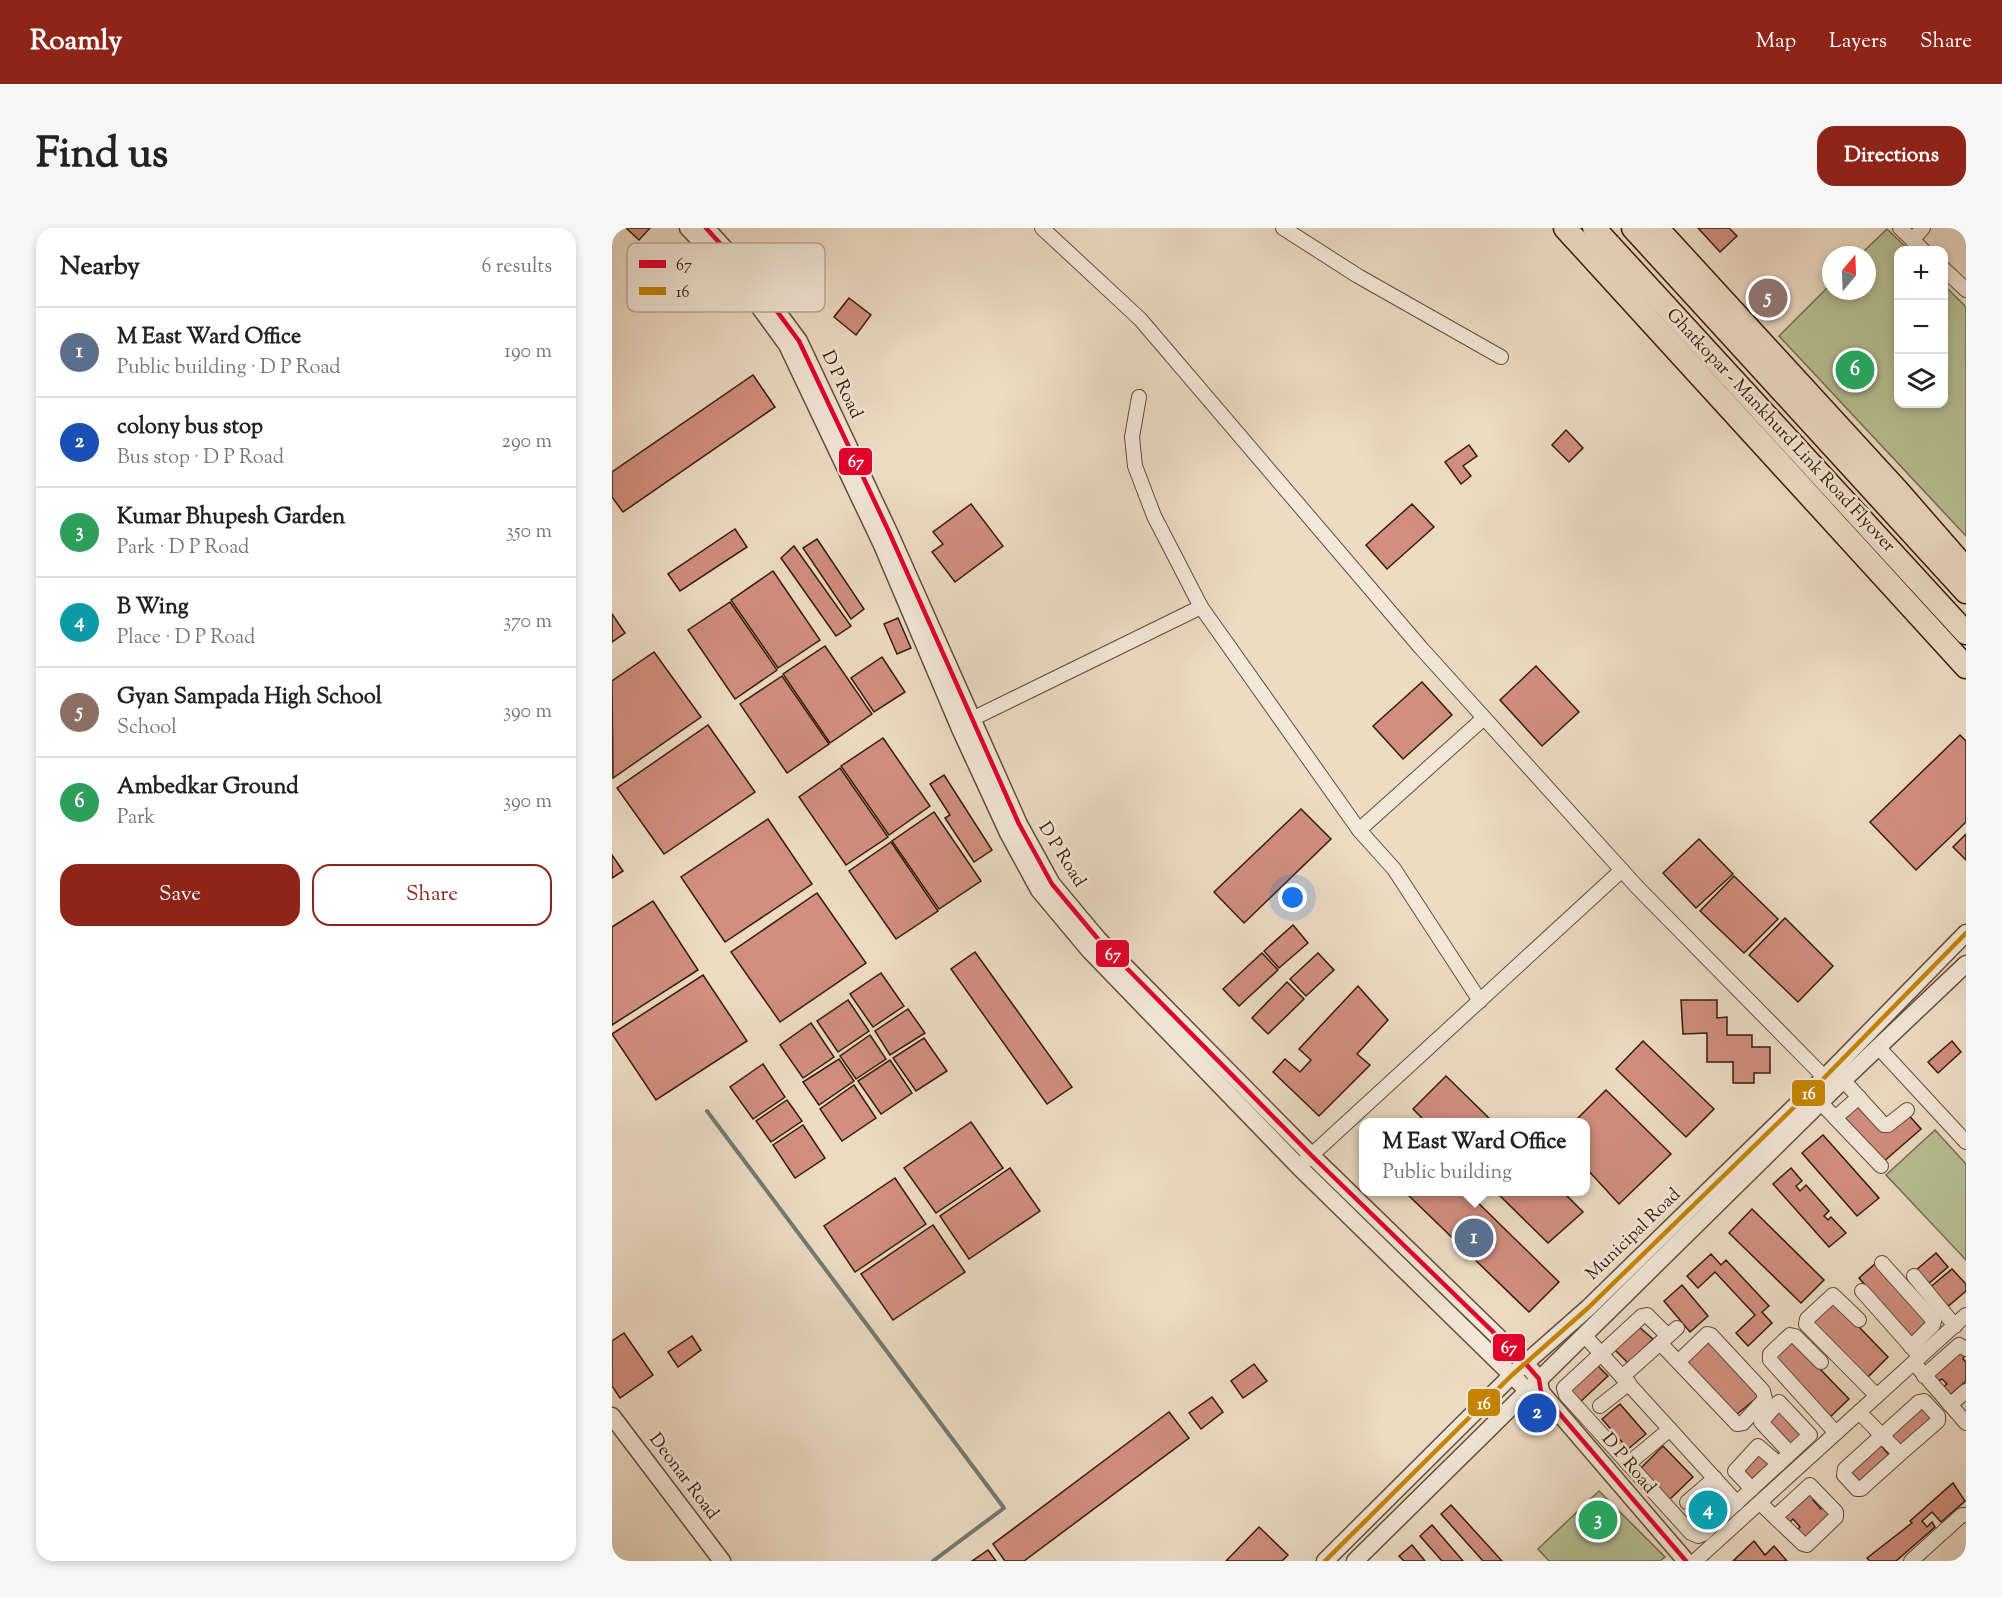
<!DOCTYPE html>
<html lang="en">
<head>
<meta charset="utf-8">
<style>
  body { margin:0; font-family:"Sorts Mill Goudy",serif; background:#f6f6f6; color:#222 }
  .controls { position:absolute; right:18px; top:18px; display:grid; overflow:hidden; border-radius:12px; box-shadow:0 3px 9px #0003 }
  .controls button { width:54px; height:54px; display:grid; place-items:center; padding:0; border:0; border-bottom:2px solid #e0e0e0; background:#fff; color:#222; font:30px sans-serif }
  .compass { position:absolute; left:1210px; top:18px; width:54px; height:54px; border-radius:50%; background:#fff; box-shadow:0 3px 9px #0003; rotate:19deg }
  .you { position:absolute; left:681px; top:670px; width:21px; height:21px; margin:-15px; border:4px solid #fff; border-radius:50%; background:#1a73e8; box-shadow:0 0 0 9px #1a73e833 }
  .badge { display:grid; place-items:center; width:39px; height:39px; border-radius:50%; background:#8f2418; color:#fff; font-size:20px; font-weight:700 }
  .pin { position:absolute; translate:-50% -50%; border:3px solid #fff; box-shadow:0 2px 6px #0006 }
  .popup { position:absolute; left:747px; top:890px; width:231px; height:78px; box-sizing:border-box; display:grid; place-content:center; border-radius:12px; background:#fff; filter:drop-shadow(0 2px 4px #0005); font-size:20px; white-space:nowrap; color:#767676 }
  .popup b { font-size:22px; color:#222 }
  .popup::after { content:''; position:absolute; left:50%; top:100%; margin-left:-12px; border:12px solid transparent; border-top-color:#fff }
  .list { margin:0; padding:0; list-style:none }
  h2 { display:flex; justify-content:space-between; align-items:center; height:78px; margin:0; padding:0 24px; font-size:26px }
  h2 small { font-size:20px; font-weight:400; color:#767676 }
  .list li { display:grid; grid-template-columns:39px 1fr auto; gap:18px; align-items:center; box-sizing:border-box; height:90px; padding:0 24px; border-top:2px solid #e0e0e0 }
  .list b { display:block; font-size:22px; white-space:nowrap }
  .list p { margin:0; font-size:20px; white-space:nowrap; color:#767676 }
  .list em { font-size:20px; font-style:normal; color:#767676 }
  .actions { display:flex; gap:12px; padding:18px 24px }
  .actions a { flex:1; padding:14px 0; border:2px solid #8f2418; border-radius:18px; text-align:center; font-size:21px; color:#8f2418 }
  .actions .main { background:#8f2418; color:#fff }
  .icon { flex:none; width:33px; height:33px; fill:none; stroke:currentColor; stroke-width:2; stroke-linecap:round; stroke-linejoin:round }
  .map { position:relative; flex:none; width:1354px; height:1333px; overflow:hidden; border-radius:18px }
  header { display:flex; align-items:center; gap:36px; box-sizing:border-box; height:84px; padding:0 30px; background:#8f2418; color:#fff }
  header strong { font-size:28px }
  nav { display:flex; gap:33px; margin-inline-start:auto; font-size:21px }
  .intro { display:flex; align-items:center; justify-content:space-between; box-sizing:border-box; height:144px; padding:0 36px }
  h1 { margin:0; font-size:42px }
  .button { padding:15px 27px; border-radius:18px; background:#8f2418; color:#fff; font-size:21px; font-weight:700 }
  main { display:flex; gap:36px; padding:0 36px }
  aside { flex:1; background:#fff; border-radius:18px; box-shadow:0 3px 9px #0003 }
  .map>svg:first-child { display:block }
</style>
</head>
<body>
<header>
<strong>Roamly</strong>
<nav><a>Map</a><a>Layers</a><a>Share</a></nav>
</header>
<div class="intro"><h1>Find us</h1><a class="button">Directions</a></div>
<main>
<aside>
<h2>Nearby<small>6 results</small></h2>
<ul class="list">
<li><span class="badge" style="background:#5c6f8a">1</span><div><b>M East Ward Office</b><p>Public building · D P Road</p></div><em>190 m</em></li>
<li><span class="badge" style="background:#1a4fb4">2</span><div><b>colony bus stop</b><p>Bus stop · D P Road</p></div><em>290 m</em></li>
<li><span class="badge" style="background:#2e9e5b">3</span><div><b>Kumar Bhupesh Garden</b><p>Park · D P Road</p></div><em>350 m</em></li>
<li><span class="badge" style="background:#0f9aa8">4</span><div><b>B Wing</b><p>Place · D P Road</p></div><em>370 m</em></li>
<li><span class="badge" style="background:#8d6e63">5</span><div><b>Gyan Sampada High School</b><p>School</p></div><em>390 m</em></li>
<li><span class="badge" style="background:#2e9e5b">6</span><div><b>Ambedkar Ground</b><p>Park</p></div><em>390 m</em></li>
</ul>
<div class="actions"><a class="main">Save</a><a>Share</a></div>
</aside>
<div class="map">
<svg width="1354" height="1333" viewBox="0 0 1354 1333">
  <rect width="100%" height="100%" fill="#eddcc4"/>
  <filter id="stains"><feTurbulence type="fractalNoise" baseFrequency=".00333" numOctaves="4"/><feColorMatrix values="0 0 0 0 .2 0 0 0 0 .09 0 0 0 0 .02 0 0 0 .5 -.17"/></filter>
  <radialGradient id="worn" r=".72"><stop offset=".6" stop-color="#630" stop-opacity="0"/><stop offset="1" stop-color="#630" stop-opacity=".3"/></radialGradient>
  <!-- green -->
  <g fill="#b7c095" stroke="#766e4e" stroke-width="1.5">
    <polygon points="1275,1 1297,22 1286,22 1286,176 1332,176 1332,57 1354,79 1354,308 1167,108 1219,56 1219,63 1255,63 1255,27 1248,27"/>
    <polygon points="1323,902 1354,936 1354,1032 1274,947"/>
    <polygon points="987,1263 1053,1329 1048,1333 937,1333 926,1321"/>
  </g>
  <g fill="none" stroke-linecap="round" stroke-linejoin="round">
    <!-- stream -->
    <polyline stroke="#727b73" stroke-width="4" points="95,883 392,1280 321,1333"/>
  </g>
  <!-- building -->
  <g fill="#d28e7f" stroke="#351c08" stroke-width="1.5">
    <polygon points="14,0 38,0 27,12"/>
    <polygon points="1086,0 1117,0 1125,8 1108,24"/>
    <polygon points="237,70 259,87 244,107 222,89"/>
    <polygon points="141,147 163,179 11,284 0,269 0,244"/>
    <polygon points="954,202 971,220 957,234 940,217"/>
    <polygon points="857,217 865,228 851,238 859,248 849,256 833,234"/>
    <polygon points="359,276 391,318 343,354 320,324 331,316 321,304"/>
    <polygon points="800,276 822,299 775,341 754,317"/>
    <polygon points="123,301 135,319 68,363 56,346"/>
    <polygon points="205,311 252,381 239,391 191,320"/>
    <polygon points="182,318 239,398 224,408 169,330"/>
    <polygon points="161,343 208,412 166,440 119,372"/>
    <polygon points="118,374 165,442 123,471 76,402"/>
    <polygon points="0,386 13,405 0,414"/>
    <polygon points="286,390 299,420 285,426 272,396"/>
    <polygon points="213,418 260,486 218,515 171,446"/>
    <polygon points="42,424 89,489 1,550 0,453"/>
    <polygon points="270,429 293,464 262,484 239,450"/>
    <polygon points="924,438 967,484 930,518 888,472"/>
    <polygon points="170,448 217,516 175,545 128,476"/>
    <polygon points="810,454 840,487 791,531 761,498"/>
    <polygon points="96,497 143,564 52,626 5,560"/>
    <polygon points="1348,507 1354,513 1354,594 1304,642 1258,594"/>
    <polygon points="271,510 318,578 277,607 229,538"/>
    <polygon points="228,540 276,609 234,637 187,569"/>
    <polygon points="332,547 380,622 362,634 333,590 338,587 318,556"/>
    <polygon points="689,581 719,611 632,695 602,664"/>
    <polygon points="322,584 369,653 327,681 280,613"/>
    <polygon points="156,591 200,656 113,714 69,649"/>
    <polygon points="1354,606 1354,632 1341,619"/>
    <polygon points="1087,611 1121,646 1084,680 1051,645"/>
    <polygon points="279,614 326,683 284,711 237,643"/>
    <polygon points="0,627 11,643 0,650"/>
    <polygon points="1122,648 1166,691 1132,725 1088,683"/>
    <polygon points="205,665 254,735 168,794 119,724"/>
    <polygon points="41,673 86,742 0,797 0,699"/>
    <polygon points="1173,690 1221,738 1186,774 1137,727"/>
    <polygon points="681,697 696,715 667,740 652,723"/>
    <polygon points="363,724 460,859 435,876 339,741"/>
    <polygon points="650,725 666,742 627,778 611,761"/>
    <polygon points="706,725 722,742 694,768 678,751"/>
    <polygon points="269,745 292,778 261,799 238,766"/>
    <polygon points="91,747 135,813 44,872 0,806"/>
    <polygon points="675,754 692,771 656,806 640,790"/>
    <polygon points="746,758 776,792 745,826 758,837 707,888 661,844 673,831 688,844 699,832 687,821"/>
    <polygon points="236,772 257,803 226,824 205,793"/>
    <polygon points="1069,772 1105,772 1105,790 1115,789 1115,807 1140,807 1140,819 1158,819 1158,845 1142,845 1142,855 1121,855 1121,834 1095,834 1095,805 1071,806"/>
    <polygon points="296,781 313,805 278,827 263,803"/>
    <polygon points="199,795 222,829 191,850 168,817"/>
    <polygon points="258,807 274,831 244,851 228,828"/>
    <polygon points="312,810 335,843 304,863 281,830"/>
    <polygon points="1031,813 1102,881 1074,909 1004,841"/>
    <polygon points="1340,813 1349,824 1326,845 1316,834"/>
    <polygon points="227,831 242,853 207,877 191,854"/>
    <polygon points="278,832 300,865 269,886 246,853"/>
    <polygon points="151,836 173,869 141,891 118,859"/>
    <polygon points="834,848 881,894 814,894 801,881"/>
    <polygon points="242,857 264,890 230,913 208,881"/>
    <polygon points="994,862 1059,926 1007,976 973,939 973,894 962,894"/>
    <polygon points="175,872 190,893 159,914 144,893"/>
    <polygon points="1248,874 1273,902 1294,884 1309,901 1270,935 1231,890"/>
    <polygon points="359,894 391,940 324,985 292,940"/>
    <polygon points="191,897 213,930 183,950 161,917"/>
    <polygon points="1211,907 1267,970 1245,988 1190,925"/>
    <polygon points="398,940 428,983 357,1031 328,988"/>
    <polygon points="1179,940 1190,953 1184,958 1188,963 1194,957 1217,983 1212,988 1216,992 1219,989 1234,1005 1217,1019 1161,956"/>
    <polygon points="283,950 314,996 243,1044 212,998"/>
    <polygon points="793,964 855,964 947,1054 917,1084"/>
    <polygon points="884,964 951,964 971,984 936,1015"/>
    <polygon points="1140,981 1212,1052 1189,1075 1117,1005"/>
    <polygon points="321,997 353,1044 281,1092 249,1046"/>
    <polygon points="1324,1025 1336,1039 1315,1057 1303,1043"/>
    <polygon points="1099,1026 1109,1037 1114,1032 1157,1078 1150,1084 1160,1095 1136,1118 1124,1105 1143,1087 1103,1044 1086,1060 1075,1048"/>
    <polygon points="1265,1034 1319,1095 1301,1111 1247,1050"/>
    <polygon points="1340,1041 1354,1056 1354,1063 1333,1081 1316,1061"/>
    <polygon points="1070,1057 1096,1088 1078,1104 1052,1073"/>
    <polygon points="1220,1071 1276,1129 1254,1151 1197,1094"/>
    <polygon points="1026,1098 1041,1111 1017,1136 1003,1122"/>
    <polygon points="12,1105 41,1147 8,1170 0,1158 0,1113"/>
    <polygon points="80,1108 89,1122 66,1139 56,1124"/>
    <polygon points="1097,1109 1148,1167 1123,1188 1073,1131"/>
    <polygon points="1180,1112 1237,1171 1216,1191 1162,1130"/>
    <polygon points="1351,1120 1354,1124 1351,1131 1354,1134 1354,1153 1337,1168 1330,1160 1335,1156 1330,1151 1326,1153 1319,1146"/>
    <polygon points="642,1136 655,1153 631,1170 619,1153"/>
    <polygon points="984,1136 996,1148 967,1175 956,1162"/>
    <polygon points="600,1169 611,1184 589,1201 577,1185"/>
    <polygon points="1008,1176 1034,1206 1016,1221 990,1191"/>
    <polygon points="1168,1176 1195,1205 1179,1221 1152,1192"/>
    <polygon points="1312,1177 1323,1188 1290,1220 1278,1205"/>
    <polygon points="557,1184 577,1210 412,1333 393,1333 381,1316"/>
    <polygon points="1266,1214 1279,1229 1247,1258 1235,1243"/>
    <polygon points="1051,1218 1081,1249 1057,1272 1027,1242"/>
    <polygon points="1148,1220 1161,1234 1139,1256 1126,1242"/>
    <polygon points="1341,1255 1353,1273 1329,1294 1320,1284 1310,1293 1315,1299 1320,1294 1323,1299 1284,1333 1258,1333 1255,1330 1300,1295 1298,1293"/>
    <polygon points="1107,1260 1119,1275 1086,1304 1073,1289"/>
    <polygon points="1198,1261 1205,1269 1201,1272 1209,1281 1213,1277 1221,1286 1193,1312 1184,1303 1188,1299 1181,1291 1177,1295 1170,1287"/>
    <polygon points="839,1277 890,1333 871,1333 829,1286"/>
    <polygon points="820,1297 851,1333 830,1333 808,1308"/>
    <polygon points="647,1299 676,1327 670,1333 614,1333"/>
    <polygon points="1142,1313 1153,1327 1162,1318 1175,1333 1121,1333"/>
    <polygon points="800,1317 813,1333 792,1333 787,1328"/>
    <polygon points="376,1322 384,1333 360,1333"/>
  </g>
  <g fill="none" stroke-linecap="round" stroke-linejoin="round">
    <!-- minor casing -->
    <g stroke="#634c37" stroke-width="16">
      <g id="minor">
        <polyline points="430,0 528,91 809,420 1026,660 1219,856"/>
        <polyline points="671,0 746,48 889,129"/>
        <polyline points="1288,0 1311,22"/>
        <polyline points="1300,12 1311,0"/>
        <polyline points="1332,41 1354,62"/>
        <polyline points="527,169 520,209 523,238 542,288 589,379 747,602 782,641 868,773"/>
        <polyline points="360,491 589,379"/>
        <polyline points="747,602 872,490"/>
        <polyline points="1267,820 1354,914"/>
        <polyline points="1232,853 1272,897 1276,897 1295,882"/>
        <polyline points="1209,875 1269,938"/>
        <polyline points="1223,890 1247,869"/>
        <polyline points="693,933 1010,642"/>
        <polyline points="1270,1035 1322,1093 1321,1097 1299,1119"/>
        <polyline points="1302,1048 1343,1098"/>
        <polyline points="1250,1063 1305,1125"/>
        <polyline points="1247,1092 1221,1067 1195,1091 1194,1096 1265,1168"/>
        <polyline points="972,1107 1125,1275"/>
        <polyline points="1056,1108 1035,1087 1030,1088 952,1160 954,1167 1079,1305 1086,1308 1091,1306 1198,1207 1167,1174 1149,1194 1178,1225"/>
        <polyline points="1048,1115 1125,1196 1131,1195 1153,1171 1151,1163 1099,1107 1095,1106 1066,1134"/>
        <polyline points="1209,1134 1183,1108 1178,1107 1158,1126 1158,1132 1224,1205"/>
        <polyline points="1302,1135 1354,1195"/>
        <polyline points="1312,1148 1347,1117 1354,1121"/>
        <polyline points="1010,1149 1065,1100"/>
        <polyline points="1338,1177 1354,1163"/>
        <polyline points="988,1178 1017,1155"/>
        <polyline points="1247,1184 1288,1226 1249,1261 1245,1261 1232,1247 1233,1241 1307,1174 1312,1173 1326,1188 1326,1193 1288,1226"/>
        <polyline points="1016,1236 1058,1201"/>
        <polyline points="1140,1261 1123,1243 1146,1218 1167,1236"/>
        <polyline points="1075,1274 1103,1250"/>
        <polyline points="1148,1275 1191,1316 1195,1317 1224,1289 1224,1284 1198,1257 1163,1289"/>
        <polyline points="1083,1333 1354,1087"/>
        <polyline points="1299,1333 1350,1287 1354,1287"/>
      </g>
    </g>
    <!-- tertiary casing -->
    <g stroke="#634c37" stroke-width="19">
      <g id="tertiary">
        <polyline points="76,0 132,58 175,117 270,317 349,503 396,605 427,662 478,723 687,939 915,1162 929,1164"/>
        <polyline points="94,0 144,55 187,113 277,304 407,596 440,656 486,711 699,927 914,1136 927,1151 929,1164 1074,1333"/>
        <polyline points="0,1188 110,1333"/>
        <polyline points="713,1333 900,1147 976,1080 1213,849 1354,705"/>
        <polyline points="743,1333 1223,860 1354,736"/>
      </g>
    </g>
    <!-- trunk casing -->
    <g stroke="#351c08" stroke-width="25">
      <g id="trunk">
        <polyline points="953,0 1354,439"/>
        <polyline points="982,0 1354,405"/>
        <polyline points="1021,0 1354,364"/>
        <polyline points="1045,0 1286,263 1354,341"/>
      </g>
    </g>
    <!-- minor -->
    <use href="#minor" stroke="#f3e8d9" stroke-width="14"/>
    <!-- tertiary -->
    <use href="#tertiary" stroke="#f3e8d9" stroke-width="16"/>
    <!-- trunk -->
    <use href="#trunk" stroke="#eddcc4" stroke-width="22"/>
    <!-- bus-1 casing -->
    <g stroke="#f3e8d9" stroke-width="9">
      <polyline id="bus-1" points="94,0 144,55 187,113 277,304 407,596 440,656 486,711 699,927 914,1136 927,1151 929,1164 1074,1333"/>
    </g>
    <!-- bus-2 casing -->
    <g stroke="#f3e8d9" stroke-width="9">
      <polyline id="bus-2" points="713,1333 900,1147 976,1080 1213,849 1354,705"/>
    </g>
    <!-- bus-1 -->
    <use href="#bus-1" stroke="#e4002b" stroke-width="4.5"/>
    <!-- bus-2 -->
    <use href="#bus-2" stroke="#c68402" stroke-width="4.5"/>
  </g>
  <g text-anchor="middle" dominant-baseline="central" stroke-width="5" stroke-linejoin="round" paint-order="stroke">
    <!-- street labels -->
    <g font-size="18" fill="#351c08" stroke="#f3e8d9">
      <text transform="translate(229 157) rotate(65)">D P Road</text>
      <text transform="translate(1168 203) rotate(47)">Ghatkopar - Mankhurd Link Road Flyover</text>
      <text transform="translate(449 627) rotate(58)">D P Road</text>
      <text transform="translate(1022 1007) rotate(-44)">Municipal Road</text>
      <text transform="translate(1016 1236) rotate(50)">D P Road</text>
      <text transform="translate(71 1249) rotate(53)">Deonar Road</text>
    </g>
  </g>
  <!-- legend -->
  <rect x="15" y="15" width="198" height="69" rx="9" fill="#f3e8d9" stroke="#baab9a" stroke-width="1.5"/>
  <rect x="27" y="32" width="27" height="8" fill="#e4002b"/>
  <rect x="27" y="59" width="27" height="8" fill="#c68402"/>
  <g font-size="16" fill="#351c08">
    <text x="64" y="42">67</text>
    <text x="64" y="69">16</text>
  </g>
  <g stroke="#f3e8d9" stroke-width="2">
    <rect x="226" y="219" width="35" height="29" rx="6" fill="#e4002b"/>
    <rect x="483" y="711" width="35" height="29" rx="6" fill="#e4002b"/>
    <rect x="1179" y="851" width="35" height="28" rx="6" fill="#c68402"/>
    <rect x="880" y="1105" width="34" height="29" rx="6" fill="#e4002b"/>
    <rect x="855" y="1160" width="34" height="29" rx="6" fill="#c68402"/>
  </g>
  <g font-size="16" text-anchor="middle" font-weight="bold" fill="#fff">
    <text x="244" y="239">67</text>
    <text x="501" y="732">67</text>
    <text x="1197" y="871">16</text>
    <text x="897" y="1125">67</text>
    <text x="872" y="1181">16</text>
  </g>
  <rect width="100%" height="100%" filter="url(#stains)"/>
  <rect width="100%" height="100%" fill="url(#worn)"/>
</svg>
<div class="controls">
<button>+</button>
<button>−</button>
<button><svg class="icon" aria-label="layers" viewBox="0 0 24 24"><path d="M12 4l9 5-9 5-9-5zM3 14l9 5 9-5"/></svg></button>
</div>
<svg class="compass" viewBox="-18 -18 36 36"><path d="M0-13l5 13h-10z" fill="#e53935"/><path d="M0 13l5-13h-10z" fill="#767676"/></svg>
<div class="you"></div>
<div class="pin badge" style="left:862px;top:1010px;background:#5c6f8a">1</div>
<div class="popup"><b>M East Ward Office</b>Public building</div>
<div class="pin badge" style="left:925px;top:1185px;background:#1a4fb4">2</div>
<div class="pin badge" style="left:986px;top:1292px;background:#2e9e5b">3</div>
<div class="pin badge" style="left:1096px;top:1282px;background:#0f9aa8">4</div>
<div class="pin badge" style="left:1156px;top:70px;background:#8d6e63">5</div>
<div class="pin badge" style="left:1243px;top:142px;background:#2e9e5b">6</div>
</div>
</main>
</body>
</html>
